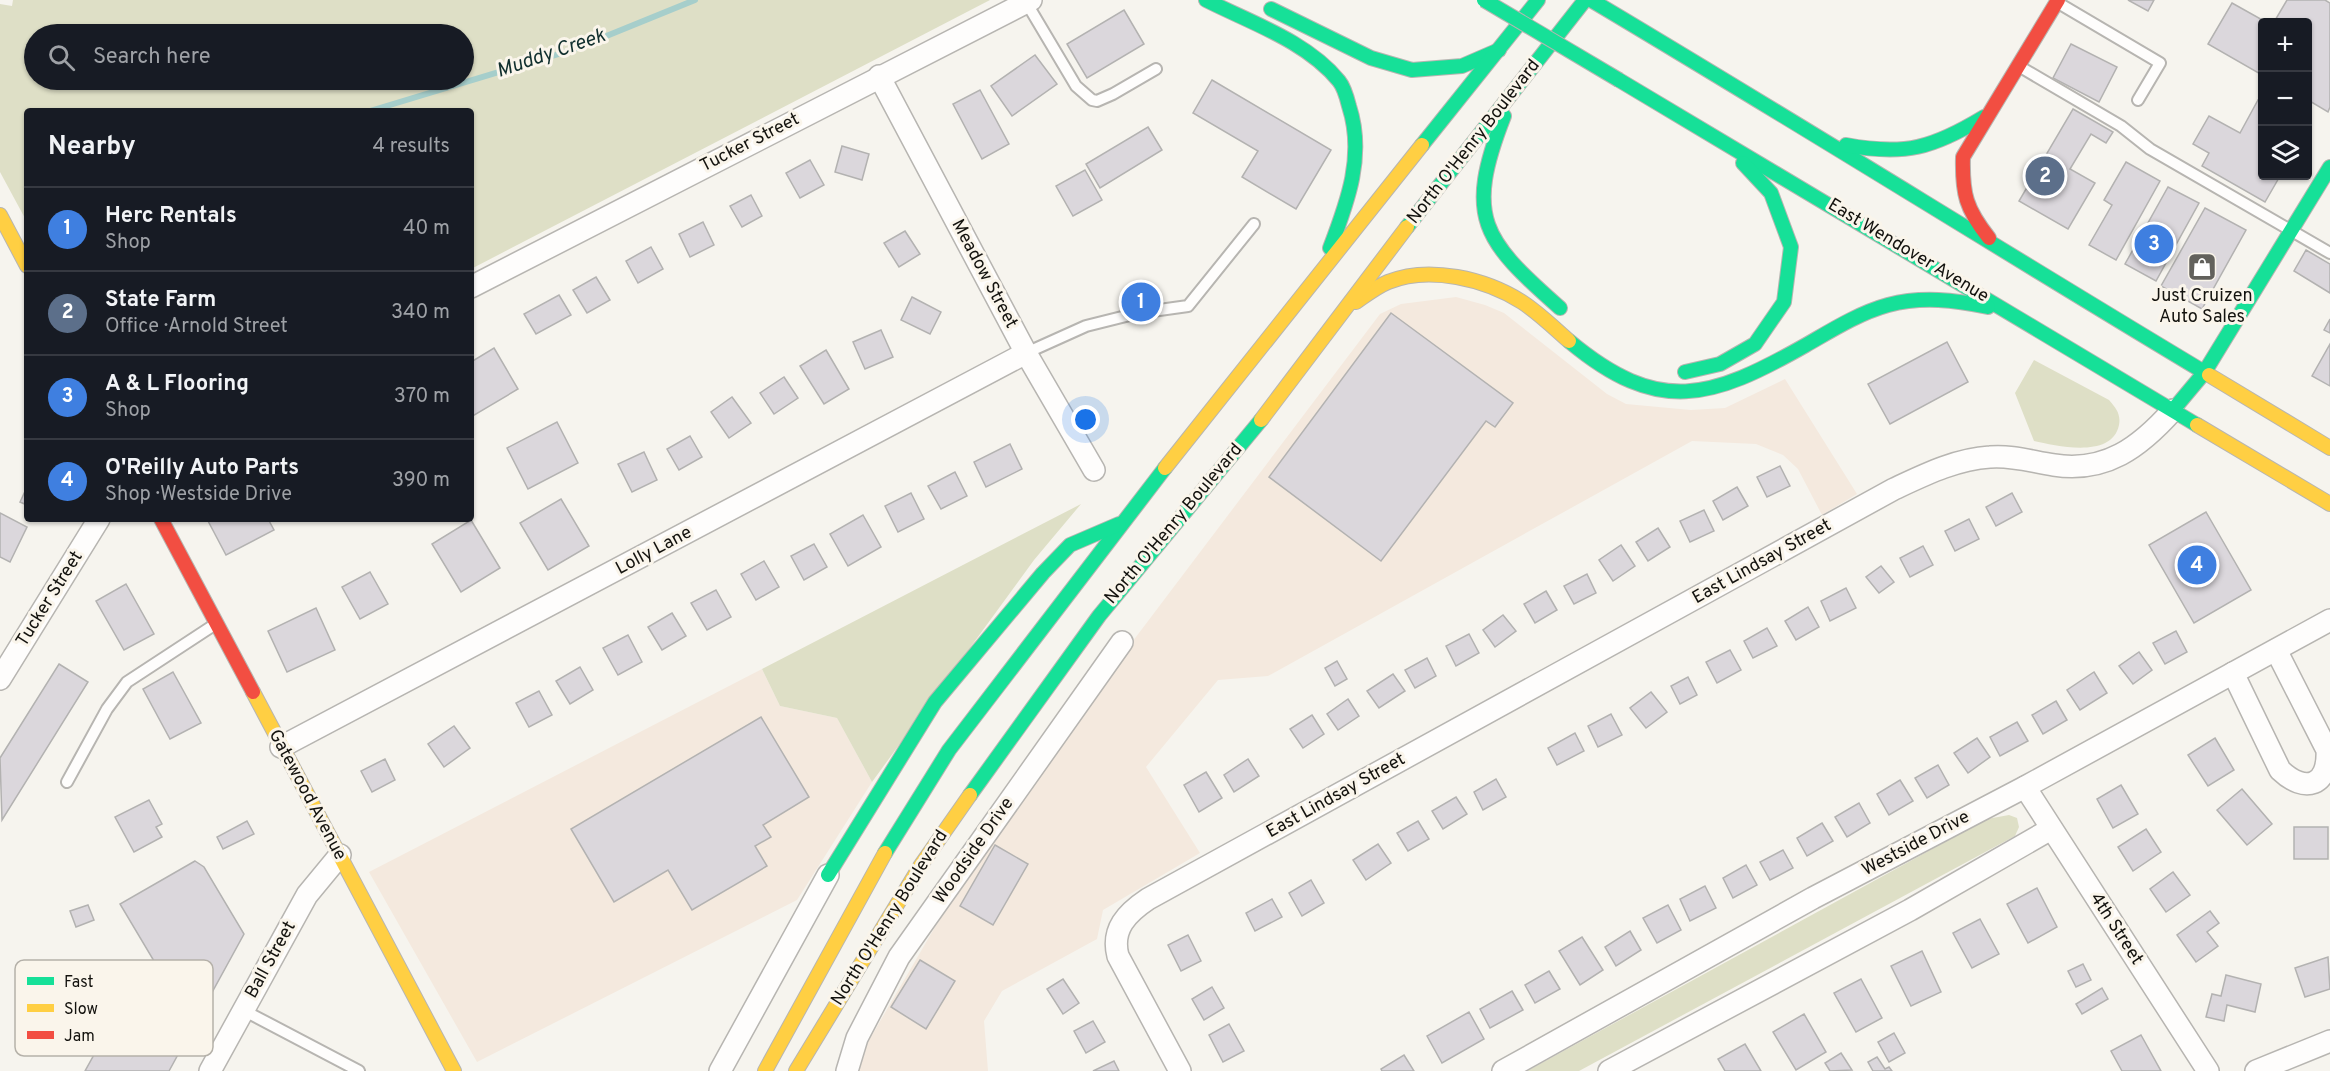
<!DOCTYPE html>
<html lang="en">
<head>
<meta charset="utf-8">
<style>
  body { margin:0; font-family:Overpass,sans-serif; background:#242831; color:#f1f3f6 }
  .controls { position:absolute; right:18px; top:18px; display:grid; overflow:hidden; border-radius:6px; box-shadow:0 2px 4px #0004 }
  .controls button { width:54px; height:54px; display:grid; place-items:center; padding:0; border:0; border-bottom:2px solid #363941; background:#171b24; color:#f1f3f6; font:30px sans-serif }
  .you { position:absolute; left:1086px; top:420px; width:21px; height:21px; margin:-15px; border:4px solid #fff; border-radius:50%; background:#1a73e8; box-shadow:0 0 0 9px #1a73e833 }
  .badge { display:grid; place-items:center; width:39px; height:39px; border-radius:50%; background:#b1b1b1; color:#fff; font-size:20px; font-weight:700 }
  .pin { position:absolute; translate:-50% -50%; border:3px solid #fff; box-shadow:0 2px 6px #0006 }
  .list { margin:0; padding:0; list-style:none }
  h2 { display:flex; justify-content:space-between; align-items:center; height:78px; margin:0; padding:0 24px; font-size:26px }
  h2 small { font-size:20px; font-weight:400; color:#9ea1a6 }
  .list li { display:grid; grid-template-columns:39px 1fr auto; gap:18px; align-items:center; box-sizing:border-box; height:84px; padding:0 24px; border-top:2px solid #363941 }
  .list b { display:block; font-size:22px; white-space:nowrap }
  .list p { margin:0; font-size:20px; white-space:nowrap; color:#9ea1a6 }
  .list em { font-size:20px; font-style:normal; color:#9ea1a6 }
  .icon { flex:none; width:33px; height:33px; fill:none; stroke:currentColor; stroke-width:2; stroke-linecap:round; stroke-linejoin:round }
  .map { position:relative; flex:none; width:2330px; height:1071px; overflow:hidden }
  .search { position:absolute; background:#171b24; box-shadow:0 2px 4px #0004; left:24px; top:24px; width:450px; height:66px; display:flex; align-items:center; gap:15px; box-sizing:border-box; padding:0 21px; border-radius:33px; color:#9ea1a6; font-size:22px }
  .panel { position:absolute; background:#171b24; box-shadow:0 2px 4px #0004; left:24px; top:108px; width:450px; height:414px; border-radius:6px }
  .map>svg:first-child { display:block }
</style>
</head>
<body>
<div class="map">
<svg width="2330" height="1071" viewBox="0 0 2330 1071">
  <rect width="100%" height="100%" fill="#f6f4ee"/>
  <!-- industrial -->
  <g fill="#f4e9de">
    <polygon points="1456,297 1485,305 1504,313 1607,394 1626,404 1691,410 1725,408 1785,379 1857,494 1822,515 1798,469 1783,455 1756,444 1692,441 1268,676 1218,680 1146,767 1200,853 1103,910 1097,939 1002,991 984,1021 988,1071 859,1071 868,1042 935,927 1108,674 1380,314 1401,304"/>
    <polygon points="762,669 780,706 837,718 872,782 797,900 477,1062 369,872"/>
  </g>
  <!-- green -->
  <g fill="#dedfc6" fill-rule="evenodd">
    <path d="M 13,0 L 990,0 L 471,269 L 471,111 L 27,111 L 27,222 L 0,172 L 0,4 L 12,6 ZM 464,34 L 464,80 L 34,80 L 34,34 Z"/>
    <path d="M 2034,360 L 2109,400 C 2116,408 2121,414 2119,425 C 2112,459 2057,446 2034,441 L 2015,393 Z"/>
    <polygon points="1081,504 1034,560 872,782 837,718 780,706 762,669"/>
    <polygon points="2009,815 2017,818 2019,827 2015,836 1579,1071 1527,1071 1987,819"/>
  </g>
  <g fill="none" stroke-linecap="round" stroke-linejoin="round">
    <!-- stream -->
    <polyline stroke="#a6cecb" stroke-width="6" points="370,111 572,50 695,0"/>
  </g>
  <!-- building -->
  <g fill="#dbd7dc" stroke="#b3b2b1" stroke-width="1.5">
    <polygon points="2128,0 2154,0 2148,11"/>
    <polygon points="2287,0 2325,0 2330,3 2330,107 2328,112 2308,100 2308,22 2274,22"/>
    <polygon points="2232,3 2266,22 2262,22 2262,75 2208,44"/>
    <polygon points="1124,10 1144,44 1087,78 1067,44"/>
    <polygon points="2071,44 2117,67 2099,102 2053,78"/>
    <polygon points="1035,55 1057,84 1012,116 991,86"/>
    <polygon points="1212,80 1331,150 1296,209 1242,177 1258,151 1193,113"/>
    <polygon points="980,90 1009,144 982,159 953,104"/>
    <polygon points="2258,100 2262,102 2262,140 2259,146 2262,148 2262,176 2280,176 2265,202 2202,166 2209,153 2193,144 2209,116 2240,133"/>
    <polygon points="2073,109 2113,132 2106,143 2091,134 2070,169 2095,183 2068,229 2019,201"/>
    <polygon points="1148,127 1162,150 1100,188 1086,164"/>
    <polygon points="842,146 869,154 862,180 835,172"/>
    <polygon points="810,160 824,185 800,198 786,173"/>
    <polygon points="2126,162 2160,181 2116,260 2089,245 2112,205 2104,200"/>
    <polygon points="1085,170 1102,200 1073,216 1056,186"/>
    <polygon points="2168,187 2199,203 2156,281 2125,264"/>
    <polygon points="751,195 762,216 742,227 730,206"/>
    <polygon points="2205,208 2246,230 2202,309 2161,286"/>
    <polygon points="703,222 714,245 690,257 679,234"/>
    <polygon points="905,231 920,254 899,267 884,243"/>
    <polygon points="651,247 663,269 638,283 626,261"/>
    <polygon points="2306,250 2330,264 2330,293 2294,271"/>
    <polygon points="596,277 610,300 587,313 573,290"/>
    <polygon points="559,295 571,315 536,334 524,314"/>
    <polygon points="912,297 941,312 930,334 901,320"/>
    <polygon points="1391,313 1513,403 1495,427 1486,421 1381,561 1269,477"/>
    <polygon points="2330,319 2330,333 2324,330"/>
    <polygon points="881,330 893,357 865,369 853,342"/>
    <polygon points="1947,342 1968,382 1890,424 1868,384"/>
    <polygon points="2330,344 2330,386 2312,376"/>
    <polygon points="494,348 518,389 471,417 471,362"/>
    <polygon points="826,350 849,389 824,404 800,366"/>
    <polygon points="784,377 798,398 774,414 760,393"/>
    <polygon points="732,397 751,423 729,438 711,412"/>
    <polygon points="557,422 578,463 528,489 507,448"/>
    <polygon points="690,436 702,457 679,470 667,449"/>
    <polygon points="1010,444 1022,469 986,487 974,462"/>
    <polygon points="644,452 657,480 632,492 618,464"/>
    <polygon points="1780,466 1790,486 1767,497 1757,477"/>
    <polygon points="955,472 967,496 941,509 928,486"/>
    <polygon points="27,487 27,505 20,502"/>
    <polygon points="1737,487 1748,506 1723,520 1713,501"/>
    <polygon points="911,493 924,519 898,532 885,506"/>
    <polygon points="2012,493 2022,512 1996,526 1986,507"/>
    <polygon points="561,499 589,546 548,570 520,523"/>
    <polygon points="1704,510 1714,531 1690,542 1680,521"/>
    <polygon points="2206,512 2251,590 2194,623 2149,545"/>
    <polygon points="0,513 27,527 10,562 0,557"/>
    <polygon points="863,515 881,547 848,566 830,534"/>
    <polygon points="207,519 268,519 274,530 226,555"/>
    <polygon points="1969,519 1979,539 1955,551 1945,531"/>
    <polygon points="471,520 500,568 461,592 432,544"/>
    <polygon points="1658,528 1670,547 1648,561 1636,542"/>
    <polygon points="814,544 827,567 804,580 791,556"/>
    <polygon points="1621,545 1635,566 1613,581 1599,560"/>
    <polygon points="1923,546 1933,565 1910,577 1900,558"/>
    <polygon points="764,561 779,587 756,600 741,574"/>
    <polygon points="1881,566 1894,582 1879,593 1866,577"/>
    <polygon points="370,572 388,604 360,619 342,587"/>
    <polygon points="1587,574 1596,593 1574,604 1564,586"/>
    <polygon points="126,584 154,634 124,650 96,601"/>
    <polygon points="1846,588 1856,608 1830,621 1821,601"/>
    <polygon points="716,590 731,617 707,630 691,603"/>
    <polygon points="1546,591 1557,610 1535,623 1524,604"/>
    <polygon points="1808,607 1819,627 1796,640 1785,621"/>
    <polygon points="316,608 335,650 287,672 268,631"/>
    <polygon points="672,613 686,636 662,650 648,627"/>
    <polygon points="1503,615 1516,631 1495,647 1483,630"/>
    <polygon points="1767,628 1777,646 1753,658 1744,641"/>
    <polygon points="2176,631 2187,652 2165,664 2153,643"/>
    <polygon points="1469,634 1479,653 1456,666 1446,646"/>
    <polygon points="628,635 642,662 618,675 603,648"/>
    <polygon points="1730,650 1741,670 1717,683 1706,662"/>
    <polygon points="2139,652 2152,670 2133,684 2119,666"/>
    <polygon points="1427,658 1436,676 1415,688 1405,670"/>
    <polygon points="1337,661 1347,679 1335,686 1325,668"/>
    <polygon points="59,664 88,682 2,820 0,758"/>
    <polygon points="580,667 593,690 570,704 556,681"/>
    <polygon points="173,672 201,723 170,739 143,689"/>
    <polygon points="2094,672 2107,693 2080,710 2067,690"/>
    <polygon points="1393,674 1405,691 1379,708 1367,691"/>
    <polygon points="1688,677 1697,695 1680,704 1671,686"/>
    <polygon points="539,691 552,715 529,727 516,703"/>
    <polygon points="1651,692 1667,712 1646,728 1630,708"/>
    <polygon points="1348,699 1359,716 1338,730 1327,714"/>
    <polygon points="2056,701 2067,720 2043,734 2032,715"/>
    <polygon points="1611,714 1622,735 1598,747 1588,726"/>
    <polygon points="1312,715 1324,734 1303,748 1290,729"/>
    <polygon points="761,717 809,797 763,825 771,837 755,846 767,866 692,910 668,870 614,902 571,829"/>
    <polygon points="2017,722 2028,741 2000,756 1990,737"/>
    <polygon points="454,726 470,748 444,767 428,744"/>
    <polygon points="1575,733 1584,751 1557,765 1548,748"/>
    <polygon points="1977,738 1990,757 1968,773 1954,753"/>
    <polygon points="2215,738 2234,770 2208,786 2188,755"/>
    <polygon points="385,759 395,780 372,792 361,771"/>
    <polygon points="1248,759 1259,776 1234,792 1224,775"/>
    <polygon points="1938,765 1949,785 1927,798 1915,778"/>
    <polygon points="1206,772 1222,798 1199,812 1184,785"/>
    <polygon points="1496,779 1506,797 1483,810 1474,792"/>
    <polygon points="1900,780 1913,801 1889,815 1877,794"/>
    <polygon points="2121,785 2138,814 2113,828 2097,799"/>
    <polygon points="2242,789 2272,824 2247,845 2217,810"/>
    <polygon points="1456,797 1467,814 1443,829 1432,811"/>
    <polygon points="149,800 162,824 156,827 162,837 134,852 115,817"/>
    <polygon points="1859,803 1870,823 1847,837 1835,817"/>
    <polygon points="247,821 254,834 223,849 217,837"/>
    <polygon points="1418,821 1429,839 1408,851 1397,833"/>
    <polygon points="1822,823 1833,841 1807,856 1797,838"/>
    <rect x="2294" y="827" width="34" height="32"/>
    <polygon points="2146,829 2161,852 2133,871 2118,847"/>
    <polygon points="1378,844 1391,863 1366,880 1353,860"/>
    <polygon points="995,845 1028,864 993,925 960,906"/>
    <polygon points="1783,850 1793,868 1770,880 1760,862"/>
    <polygon points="195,861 204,867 244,934 169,1071 85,1071 136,979 157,966 120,904"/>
    <polygon points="1746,865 1757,885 1733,898 1723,878"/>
    <polygon points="2173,872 2190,895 2166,912 2150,889"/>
    <polygon points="1311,880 1324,903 1302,916 1289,893"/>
    <polygon points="1705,886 1716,908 1690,921 1680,899"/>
    <polygon points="2037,888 2057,927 2028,943 2007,904"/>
    <polygon points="1272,899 1282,917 1255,931 1246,913"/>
    <polygon points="88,905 94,920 76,927 70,911"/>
    <polygon points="1668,905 1681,930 1657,943 1643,918"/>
    <polygon points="2210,911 2219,923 2207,932 2218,946 2196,962 2177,935"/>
    <polygon points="1980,919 1999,954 1972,968 1953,933"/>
    <polygon points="1630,931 1641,950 1616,966 1605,947"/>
    <polygon points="1188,935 1201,961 1181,971 1168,945"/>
    <polygon points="1582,937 1603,970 1580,985 1559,951"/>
    <polygon points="1922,951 1941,992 1911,1006 1891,966"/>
    <polygon points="2328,957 2330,989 2305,997 2295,968"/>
    <polygon points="920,960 955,981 926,1029 891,1007"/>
    <polygon points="2083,964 2091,980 2076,987 2068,971"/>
    <polygon points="1549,971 1560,989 1535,1003 1525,985"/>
    <polygon points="2226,975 2261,984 2255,1012 2227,1005 2224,1021 2206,1017 2212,994 2221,996"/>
    <polygon points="1063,979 1079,1003 1063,1014 1047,989"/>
    <polygon points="1861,979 1882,1018 1856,1032 1834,993"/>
    <polygon points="1212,987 1224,1008 1204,1020 1192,999"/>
    <polygon points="2102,988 2108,999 2082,1014 2076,1004"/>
    <polygon points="1512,991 1523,1010 1490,1028 1480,1009"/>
    <polygon points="1469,1012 1484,1039 1442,1063 1427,1036"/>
    <polygon points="1804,1014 1826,1052 1796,1070 1773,1032"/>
    <polygon points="1093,1021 1105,1042 1086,1053 1074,1031"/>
    <polygon points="1229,1024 1244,1051 1223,1062 1209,1035"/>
    <polygon points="1894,1033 1905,1053 1889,1062 1878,1042"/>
    <polygon points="2141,1035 2161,1071 2122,1071 2111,1051"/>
    <polygon points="1745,1044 1761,1071 1725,1071 1718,1059"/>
    <polygon points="1841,1053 1852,1070 1830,1071 1825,1063"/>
    <polygon points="1404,1055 1414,1071 1382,1071 1381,1069"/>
    <polygon points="1877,1057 1885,1069 1889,1067 1892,1071 1873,1071 1868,1062"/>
    <polygon points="1114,1061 1119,1071 1093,1071"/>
  </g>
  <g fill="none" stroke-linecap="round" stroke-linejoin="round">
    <!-- lane casing -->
    <g stroke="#b7b5b1" stroke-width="14">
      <g id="lane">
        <polyline points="1026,2 1076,86 1092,100 1097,101 1113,94 1156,69"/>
        <polyline points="2060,4 2160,63 2138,100"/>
        <polyline points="2022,68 2121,126 2150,149 2330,253"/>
        <polyline points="1026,353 1086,326 1138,313 1188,306 1254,224"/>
        <polyline points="67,782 107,709 127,682 214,625"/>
        <polyline points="243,1010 359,1071"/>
      </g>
    </g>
    <!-- street casing -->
    <g stroke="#b7b5b1" stroke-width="24">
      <g id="street">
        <polyline points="879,76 1026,353 1094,470"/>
        <polyline points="471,287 1031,0"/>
        <path d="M 2233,673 L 2280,770 C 2305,794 2329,786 2327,750 L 2276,650"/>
        <polyline points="0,679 99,519"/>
        <polyline points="281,747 1026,353"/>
        <polyline points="2025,787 2208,1071"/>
        <polyline points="210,1071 307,895 340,855"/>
        <polyline points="720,1071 828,875"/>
        <polyline points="847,1071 857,1038 899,957 1122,642"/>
        <path d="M 1180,1071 L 1118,956 C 1111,929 1127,913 1148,899 L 1894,489 C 1924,475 1956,459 1990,457 C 2012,455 2033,462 2054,465 C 2106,473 2140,447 2173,410"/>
        <polyline points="1503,1071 1813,898 2025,787 2330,620"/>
        <polyline points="1609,1071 1910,910 2051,829"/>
        <polyline points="2256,1071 2330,1041"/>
      </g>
    </g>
    <!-- fast casing -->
    <g stroke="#b7b5b1" stroke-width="16">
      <g id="fast">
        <path d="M 1206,0 C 1249,22 1307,41 1339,81 C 1344,87 1347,98 1349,106 C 1365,155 1348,201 1330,248"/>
        <path d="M 1591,0 C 1798,123 2002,251 2209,375"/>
        <polyline points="1271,9 1371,58 1412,70 1462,66 1499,50"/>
        <polyline points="1619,80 2197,425"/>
        <path d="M 1504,116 C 1464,218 1483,240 1560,308"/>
        <polyline points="1422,145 1538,0"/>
        <path d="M 1846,145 C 1905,156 1933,148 1984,117"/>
        <polyline points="1407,227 1585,0"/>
        <path d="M 1569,341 C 1659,416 1711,399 1806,345 C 1832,330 1859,313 1888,305 C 1922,296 1955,300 1988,307"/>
        <polyline points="1685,372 1720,364 1755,344 1784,302 1791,247 1771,193 1743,163"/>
        <polyline points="2173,410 2204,373 2330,167"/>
        <polyline points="970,795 1099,616 1261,420"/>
        <polyline points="885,853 949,750 1165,468"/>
        <polyline points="828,875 935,702 1043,573 1070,545 1119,524"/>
      </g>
    </g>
    <!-- slow casing -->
    <g stroke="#b7b5b1" stroke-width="16">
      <g id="slow">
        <polyline points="0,215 27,266"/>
        <path d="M 1356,302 C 1366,295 1376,287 1388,282 C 1429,265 1486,279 1522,302 C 1539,313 1554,328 1569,341"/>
        <polyline points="2209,375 2330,448"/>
        <polyline points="1261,420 1407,227"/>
        <polyline points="2197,425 2330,504"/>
        <polyline points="1165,468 1422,145"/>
        <polyline points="253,692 454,1071"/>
        <polyline points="765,1071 885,853"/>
        <polyline points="796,1071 921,865 970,795"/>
      </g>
    </g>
    <!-- jam casing -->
    <g stroke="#b7b5b1" stroke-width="16">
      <g id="jam">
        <path d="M 1989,238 C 1966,209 1962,194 1963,157 L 2058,0"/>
        <polyline points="161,519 253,692"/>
      </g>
    </g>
    <!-- lane -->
    <use href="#lane" stroke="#fefdfc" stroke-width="10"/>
    <!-- street -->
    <use href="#street" stroke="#fefdfc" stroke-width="21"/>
    <!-- fast -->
    <use href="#fast" stroke="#16e098" stroke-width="14"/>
    <!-- slow -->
    <use href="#slow" stroke="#ffcf43" stroke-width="14"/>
    <!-- jam -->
    <use href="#jam" stroke="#f24e42" stroke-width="14"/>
    <!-- fast-bridge casing -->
    <g stroke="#b7b5b1" stroke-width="16" stroke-linecap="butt">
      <polyline id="fast-bridge" points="1484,0 1619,80"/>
    </g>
    <!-- fast-bridge -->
    <use href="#fast-bridge" stroke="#16e098" stroke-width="14"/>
  </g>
  <!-- icons -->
  <defs>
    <g id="shop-square" transform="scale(1.5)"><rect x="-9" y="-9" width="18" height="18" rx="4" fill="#62615c" stroke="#faf5eb"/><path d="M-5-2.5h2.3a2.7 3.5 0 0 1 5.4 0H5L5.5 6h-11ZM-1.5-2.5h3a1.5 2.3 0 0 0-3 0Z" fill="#fff"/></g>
  </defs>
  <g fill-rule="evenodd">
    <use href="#shop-square" x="2202" y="267"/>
  </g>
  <g text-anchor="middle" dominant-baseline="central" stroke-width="6" stroke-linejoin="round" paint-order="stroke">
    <!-- street labels -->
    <g font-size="18" fill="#13120e" stroke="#faf5eb">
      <text transform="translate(1474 142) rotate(-52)">North O'Henry Boulevard</text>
      <text transform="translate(750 143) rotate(-27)">Tucker Street</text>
      <text transform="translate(1908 251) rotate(31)">East Wendover Avenue</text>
      <text transform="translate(984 274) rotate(62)">Meadow Street</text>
      <text transform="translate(1174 524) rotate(-50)">North O'Henry Boulevard</text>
      <text transform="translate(654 551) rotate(-28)">Lolly Lane</text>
      <text transform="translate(1762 562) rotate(-29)">East Lindsay Street</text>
      <text transform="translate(50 599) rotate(-58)">Tucker Street</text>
      <text transform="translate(307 795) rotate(62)">Gatewood Avenue</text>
      <text transform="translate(1336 796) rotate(-29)">East Lindsay Street</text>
      <text transform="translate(1916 844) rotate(-28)">Westside Drive</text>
      <text transform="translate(974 851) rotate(-55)">Woodside Drive</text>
      <text transform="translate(890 918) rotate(-58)">North O'Henry Boulevard</text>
      <text transform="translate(2116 929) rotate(57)">4th Street</text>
      <text transform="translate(271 960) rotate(-61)">Ball Street</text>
    </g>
    <!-- poi labels -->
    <g font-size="18" fill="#13120e" stroke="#faf5eb">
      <text x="2202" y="296">Just Cruizen<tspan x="2202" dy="21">Auto Sales</tspan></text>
    </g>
    <!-- water labels -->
    <g font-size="20" font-style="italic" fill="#102f2e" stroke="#faf5eb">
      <text transform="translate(551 54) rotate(-19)">Muddy Creek</text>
    </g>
  </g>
  <!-- legend -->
  <rect x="15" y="960" width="198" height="96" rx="9" fill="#faf5eb" stroke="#b5b1a9" stroke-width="1.5"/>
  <rect x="27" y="977" width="27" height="8" fill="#16e098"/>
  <rect x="27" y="1004" width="27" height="8" fill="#ffcf43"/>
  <rect x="27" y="1031" width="27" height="8" fill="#f24e42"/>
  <g font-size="16" fill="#13120e">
    <text x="64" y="987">Fast</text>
    <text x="64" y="1014">Slow</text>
    <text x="64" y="1041">Jam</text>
  </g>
</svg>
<div class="controls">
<button>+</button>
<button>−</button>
<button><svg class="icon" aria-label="layers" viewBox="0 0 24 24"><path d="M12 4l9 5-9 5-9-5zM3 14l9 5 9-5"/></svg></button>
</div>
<div class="you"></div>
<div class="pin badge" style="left:1141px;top:302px;background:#3f7fe0">1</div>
<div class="pin badge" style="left:2045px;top:176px;background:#5c6f8a">2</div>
<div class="pin badge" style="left:2154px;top:244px;background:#3f7fe0">3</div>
<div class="pin badge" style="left:2197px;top:565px;background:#3f7fe0">4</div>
<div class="search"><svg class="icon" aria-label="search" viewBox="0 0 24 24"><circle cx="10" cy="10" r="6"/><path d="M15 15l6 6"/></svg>Search here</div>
<section class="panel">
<h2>Nearby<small>4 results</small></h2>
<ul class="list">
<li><span class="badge" style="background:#3f7fe0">1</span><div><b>Herc Rentals</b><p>Shop</p></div><em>40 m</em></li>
<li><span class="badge" style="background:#5c6f8a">2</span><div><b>State Farm</b><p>Office · Arnold Street</p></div><em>340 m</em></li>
<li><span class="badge" style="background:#3f7fe0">3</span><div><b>A &amp; L Flooring</b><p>Shop</p></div><em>370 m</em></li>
<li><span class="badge" style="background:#3f7fe0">4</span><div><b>O'Reilly Auto Parts</b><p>Shop · Westside Drive</p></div><em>390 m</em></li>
</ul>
</section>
</div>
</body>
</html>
